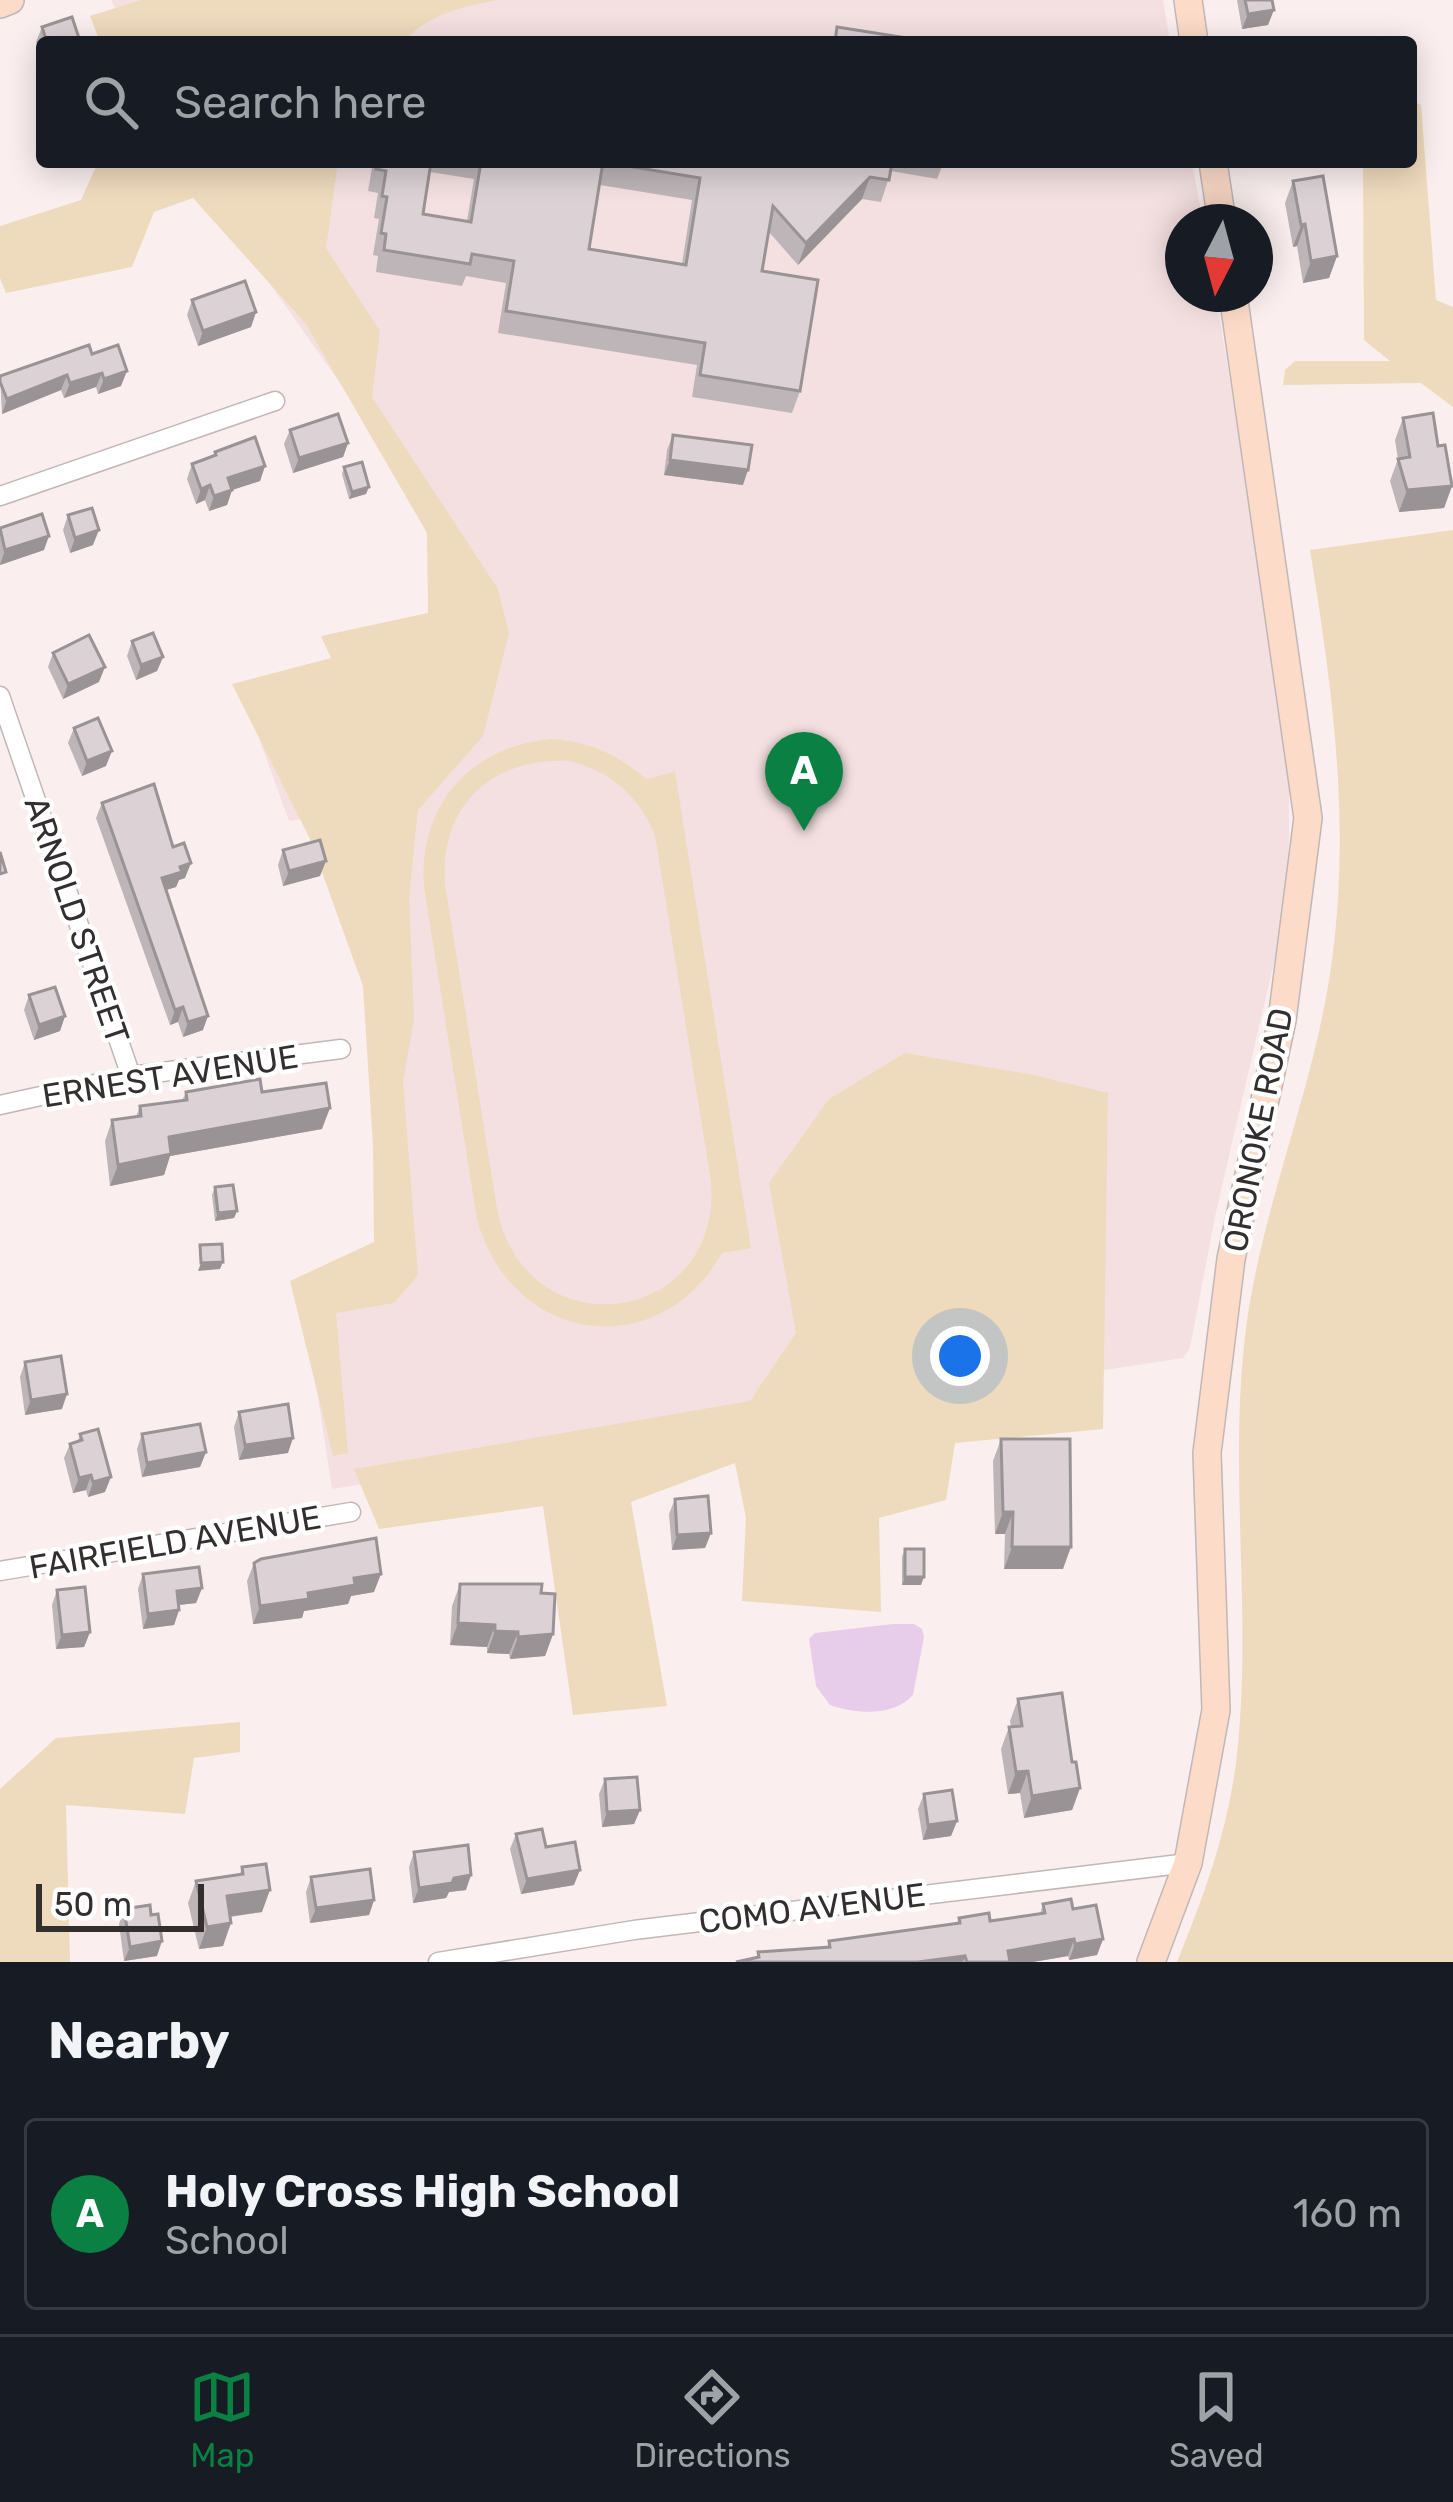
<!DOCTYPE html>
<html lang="en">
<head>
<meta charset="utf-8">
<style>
  body { margin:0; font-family:Rubik,sans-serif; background:#242831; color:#f1f3f6 }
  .compass { position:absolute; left:1165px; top:204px; width:108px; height:108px; border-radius:50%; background:#171b24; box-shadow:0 6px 30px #0003; rotate:186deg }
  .scale { position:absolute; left:36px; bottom:30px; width:168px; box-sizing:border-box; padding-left:12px; border:6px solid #332f2f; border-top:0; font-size:33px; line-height:42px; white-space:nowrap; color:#332f2f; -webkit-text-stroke:9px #fff; paint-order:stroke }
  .you { position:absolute; left:960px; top:1356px; width:42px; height:42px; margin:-30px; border:9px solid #fff; border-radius:50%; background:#1a73e8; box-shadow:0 0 0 18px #1a73e833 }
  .badge { display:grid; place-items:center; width:78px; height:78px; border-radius:50%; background:#0b8043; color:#fff; font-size:39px; font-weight:700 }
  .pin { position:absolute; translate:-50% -99px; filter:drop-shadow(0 3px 6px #0008) }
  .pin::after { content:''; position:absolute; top:63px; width:42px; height:36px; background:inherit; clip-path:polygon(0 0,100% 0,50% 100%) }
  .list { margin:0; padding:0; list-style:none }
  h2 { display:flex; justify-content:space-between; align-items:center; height:156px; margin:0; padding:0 48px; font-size:51px }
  h2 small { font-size:39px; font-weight:400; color:#9ea1a6 }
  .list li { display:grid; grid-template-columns:78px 1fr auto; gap:36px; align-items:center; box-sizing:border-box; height:192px; margin:0 24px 24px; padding:0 24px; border:3px solid #363941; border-radius:12px }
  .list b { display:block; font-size:45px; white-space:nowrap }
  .list p { margin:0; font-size:39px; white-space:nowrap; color:#9ea1a6 }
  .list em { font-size:39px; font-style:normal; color:#9ea1a6 }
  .icon { flex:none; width:66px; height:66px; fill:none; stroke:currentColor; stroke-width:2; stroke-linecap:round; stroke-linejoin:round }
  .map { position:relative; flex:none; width:1453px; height:1962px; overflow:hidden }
  .search { position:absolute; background:#171b24; box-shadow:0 6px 30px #0003; left:36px; right:36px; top:36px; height:132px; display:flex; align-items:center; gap:30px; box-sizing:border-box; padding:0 42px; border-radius:12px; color:#9ea1a6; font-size:45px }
  .sheet { height:372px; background:#171b24 }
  nav { display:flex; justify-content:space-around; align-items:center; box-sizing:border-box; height:168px; border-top:3px solid #363941; background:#171b24; font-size:33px; color:#9ea1a6 }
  nav a { display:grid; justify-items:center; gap:6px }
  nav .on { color:#0b8043 }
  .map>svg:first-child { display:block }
</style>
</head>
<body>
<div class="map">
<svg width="1453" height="1962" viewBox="0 0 1453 1962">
  <rect width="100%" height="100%" fill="#faefee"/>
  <!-- built -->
  <g fill="#f4e0e0">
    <polygon points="111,0 1163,0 1170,42 133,42"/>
    <polygon points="197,162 1192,162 1203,222 1183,222 1183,294 1216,294 1282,707 1289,779 1289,840 1282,928 1216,1212 1190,1348 1183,1358 332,1489 301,1286 404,1270 384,1012 314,817 289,821 244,697 499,608 234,233"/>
  </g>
  <!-- green -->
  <g fill="#eedabd" fill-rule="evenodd">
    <path d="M 141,0 L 498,0 C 464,6 426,15 404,42 L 100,42 L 90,16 Z"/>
    <polygon points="1411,100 1421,105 1436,300 1453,307 1453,407 1421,383 1283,385 1285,370 1295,361 1390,361 1364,340 1363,171 1364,162 1411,162"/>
    <polygon points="98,162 338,162 326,248 380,331 372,397 498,589 509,633 483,736 418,810 409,897 414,1019 403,1082 418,1275 394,1303 336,1313 348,1453 333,1456 290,1281 374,1242 373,1146 363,986 310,839 232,684 331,658 321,636 428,613 427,533 306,324 193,198 154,212 132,267 6,293 0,278 0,226 81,200"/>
    <path d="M 1453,530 L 1453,1962 L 1177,1962 C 1206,1891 1231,1822 1238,1744 C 1251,1612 1230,1478 1244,1345 C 1257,1219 1311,1099 1330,974 C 1352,829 1333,693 1310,550 Z"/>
    <path d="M 553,739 C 590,742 617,754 646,779 L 675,772 L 751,1248 L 722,1253 C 658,1366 511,1344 477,1219 L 424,887 C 418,805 471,745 553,739 ZM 569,761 C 611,771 638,795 655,835 L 711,1181 C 723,1323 533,1353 498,1215 L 445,884 C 439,806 492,757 569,761 Z"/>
    <polygon points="905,1053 1029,1074 1108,1093 1103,1429 955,1443 946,1500 879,1518 881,1612 742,1601 746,1518 735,1463 631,1502 667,1706 573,1715 543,1506 379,1529 354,1469 750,1401 796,1333 769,1183 829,1099"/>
    <polygon points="240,1722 240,1752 194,1758 185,1814 66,1805 70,1962 0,1962 0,1789 56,1738"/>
  </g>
  <!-- water -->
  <path fill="#e8cdeb" d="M 893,1624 L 914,1624 L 922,1629 L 924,1637 L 913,1695 C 893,1717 856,1714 830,1705 L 816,1686 L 809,1639 L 815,1633 Z"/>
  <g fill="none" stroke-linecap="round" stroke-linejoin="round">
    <!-- street casing -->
    <g stroke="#c1b7b6" stroke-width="21">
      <g id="street">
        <polyline points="0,496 275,401"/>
        <polyline points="0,696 131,1076"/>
        <polyline points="0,1105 131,1076 341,1049"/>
        <polyline points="0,1571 351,1512"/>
        <polyline points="438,1962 634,1930 1188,1863"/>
      </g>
    </g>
    <!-- secondary casing -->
    <g stroke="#c1b7b6" stroke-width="30">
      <g id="secondary">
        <polyline points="1188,0 1194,42"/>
        <polyline points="0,4 10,0"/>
        <polyline points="1213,162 1222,222"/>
        <polyline points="1151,1962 1188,1863 1216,1710 1207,1453 1231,1259 1282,1020 1308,818 1233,294"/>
      </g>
    </g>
    <!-- street -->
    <use href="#street" stroke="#fff" stroke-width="18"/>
    <!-- secondary -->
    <use href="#secondary" stroke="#fcdbc8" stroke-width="27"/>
  </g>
  <!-- wall -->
  <g fill="#bdb5b8" fill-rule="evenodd">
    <polygon points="1237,0 1272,0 1268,25 1242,29"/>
    <polygon points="42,27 80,42 42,42 42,58 36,42"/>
    <path d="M 373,162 L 946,162 L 943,164 L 937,179 L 891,171 L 881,202 L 862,199 L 798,265 L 769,232 L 762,271 L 800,391 L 792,413 L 692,397 L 697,365 L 498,333 L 506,283 L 466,276 L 462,286 L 376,272 L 378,256 L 373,255 L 379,219 L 374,218 L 378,193 L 368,191 ZM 430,172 L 474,179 L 467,221 L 423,214 ZM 600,185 L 692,200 L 682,264 L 589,249 Z"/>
    <polygon points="1293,181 1337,256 1329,278 1303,283 1297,246 1293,247 1285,203"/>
    <polygon points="192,300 256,312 251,327 198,346 187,315"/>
    <polygon points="92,354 121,386 98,394 96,387 64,398 61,390 2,414 0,376"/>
    <polygon points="1403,418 1438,446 1452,486 1444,508 1399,512 1390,481 1398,459 1395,440"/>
    <polygon points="290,430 348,443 343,457 293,473 284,444"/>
    <polygon points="673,435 743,485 664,475 667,450"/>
    <polygon points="215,452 265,466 260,481 232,490 227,505 209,511 205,500 196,504 187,479 192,464 213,457"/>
    <polygon points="344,467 366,494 349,499 342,474"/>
    <polygon points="68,515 93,545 70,553 63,530"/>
    <polygon points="0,528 44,550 0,565"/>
    <polygon points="132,641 163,657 157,671 136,680 127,656"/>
    <polygon points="53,653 99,682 63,699 48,667"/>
    <polygon points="74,728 106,766 82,776 68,743"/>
    <polygon points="102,803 173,847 185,878 179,880 176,887 166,890 203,1030 183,1037 178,1022 170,1025 96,818"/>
    <polygon points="283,850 320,876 283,886 278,865"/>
    <polygon points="29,995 65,1016 60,1031 34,1040 24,1010"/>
    <polygon points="186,1092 262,1092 322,1129 170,1156 164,1175 110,1186 105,1141 112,1120 136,1117 140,1106 182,1101"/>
    <polygon points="215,1187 237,1211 234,1218 215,1221 212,1195"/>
    <polygon points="25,1362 62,1409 25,1415 20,1377"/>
    <polygon points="239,1412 288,1453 239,1460 234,1427"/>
    <polygon points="80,1434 105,1492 88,1497 86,1490 73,1493 64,1458 70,1444 78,1442"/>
    <polygon points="142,1434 206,1452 200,1467 142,1477 137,1449"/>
    <polygon points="1001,1439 1063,1569 1004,1569 1005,1534 995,1534 993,1461"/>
    <polygon points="675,1499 711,1533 705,1548 672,1550 669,1514"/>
    <polygon points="905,1549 921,1585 902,1585 902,1557"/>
    <polygon points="254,1563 374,1592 351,1596 348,1604 304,1611 302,1618 253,1624 247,1581"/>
    <polygon points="143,1574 202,1588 196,1603 178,1605 179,1610 174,1625 143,1629 138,1589"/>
    <polygon points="460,1584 541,1593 553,1634 545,1656 510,1659 509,1654 487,1653 487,1647 450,1645 452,1606"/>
    <polygon points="57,1590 90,1632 84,1647 56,1649 52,1605"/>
    <polygon points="1018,1699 1072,1762 1080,1788 1072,1810 1024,1818 1020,1793 1008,1794 1001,1749 1009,1727 1011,1727 1010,1721"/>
    <polygon points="605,1779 640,1810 634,1824 602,1827 599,1794"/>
    <polygon points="924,1794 957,1821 951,1836 923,1840 918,1809"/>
    <polygon points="516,1834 546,1847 574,1885 521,1894 510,1849"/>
    <polygon points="414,1852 466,1890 449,1892 446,1898 413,1903 409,1867"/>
    <polygon points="242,1867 262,1912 230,1917 223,1946 199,1949 188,1903 196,1881 240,1874"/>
    <polygon points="311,1877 374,1900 369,1915 310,1923 306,1892"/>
    <polygon points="1043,1904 1073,1909 1103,1939 1097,1955 1069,1960 1068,1956 1033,1962 736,1962 756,1958 758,1952 827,1947 829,1941 957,1923 959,1918 990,1921 1040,1914"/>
    <polygon points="124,1909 151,1915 157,1956 124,1961 119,1924"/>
  </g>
  <!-- shaded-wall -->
  <g fill="#9a9396">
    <polygon points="1274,10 1268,25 1242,29 1248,14"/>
    <polygon points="870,177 862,199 798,265 806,243"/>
    <polygon points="1305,224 1297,246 1293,247 1301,225"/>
    <polygon points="1337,256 1329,278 1303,283 1311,261"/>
    <polygon points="256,312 251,327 198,346 203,331"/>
    <polygon points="127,371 121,386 98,394 104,379"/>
    <polygon points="102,373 96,387 64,398 70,383"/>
    <polygon points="67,375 61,390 2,414 7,399"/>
    <polygon points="348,443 343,457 293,473 299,458"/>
    <polygon points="670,460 748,470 743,485 664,475"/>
    <polygon points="265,466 260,481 232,490 227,505 209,511 214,496 228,478"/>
    <polygon points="210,485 205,500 196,504 201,489"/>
    <polygon points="1452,486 1444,508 1399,512 1407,490"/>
    <polygon points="369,487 366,494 349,499 352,492"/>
    <polygon points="99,530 93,545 70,553 75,538"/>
    <polygon points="49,536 44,550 0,565 5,550"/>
    <polygon points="163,657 157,671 136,680 141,665"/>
    <polygon points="105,667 99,682 63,699 68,684"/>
    <polygon points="112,751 106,766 82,776 87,761"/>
    <polygon points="326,861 320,876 283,886 289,871"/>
    <polygon points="191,863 185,878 179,880 176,887 156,893 162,878 180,867"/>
    <polygon points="183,1007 178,1022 170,1025 175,1010"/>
    <polygon points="65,1016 60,1031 34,1040 39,1025"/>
    <polygon points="208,1016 203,1030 183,1037 188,1022"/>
    <polygon points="330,1108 322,1129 170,1156 164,1175 110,1186 118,1165 169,1137"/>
    <polygon points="237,1211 234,1218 215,1221 218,1213"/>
    <polygon points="223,1262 220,1269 198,1271 201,1263"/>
    <polygon points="67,1394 62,1409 25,1415 31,1400"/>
    <polygon points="293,1438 288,1453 239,1460 245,1445"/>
    <polygon points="206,1452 200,1467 142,1477 147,1463"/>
    <polygon points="91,1475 86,1490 73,1493 79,1478"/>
    <polygon points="111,1477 105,1492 88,1497 93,1482"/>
    <polygon points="1003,1512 1013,1512 1005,1534 995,1534"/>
    <polygon points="711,1533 705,1548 672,1550 677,1535"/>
    <polygon points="1012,1547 1071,1547 1063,1569 1004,1569"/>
    <polygon points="381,1574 374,1592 351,1596 348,1604 304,1611 302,1618 253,1624 260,1606 354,1578"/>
    <polygon points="905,1577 924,1577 921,1585 902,1585"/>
    <polygon points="202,1588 196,1603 171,1606 177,1591"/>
    <polygon points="179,1610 174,1625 143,1629 148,1614"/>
    <polygon points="458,1623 495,1625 487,1647 450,1645"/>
    <polygon points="495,1631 518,1632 509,1654 487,1653"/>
    <polygon points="90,1632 84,1647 56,1649 62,1635"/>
    <polygon points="553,1634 545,1656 510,1659 518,1637"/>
    <polygon points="1028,1771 1020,1793 1008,1794 1016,1772"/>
    <polygon points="1080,1788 1072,1810 1024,1818 1032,1796"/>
    <polygon points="640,1810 634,1824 602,1827 607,1812"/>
    <polygon points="957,1821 951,1836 923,1840 928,1825"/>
    <polygon points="580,1870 574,1885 521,1894 527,1879"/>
    <polygon points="471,1875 466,1890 449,1892 446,1898 413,1903 419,1888 454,1878"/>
    <polygon points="270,1890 262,1912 219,1918 227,1896"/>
    <polygon points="374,1900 369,1915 310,1923 316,1908"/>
    <polygon points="231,1923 223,1946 199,1949 207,1927"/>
    <polygon points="1074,1939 1068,1956 1033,1962 1004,1962 1008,1951"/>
    <polygon points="1103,1939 1097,1955 1069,1960 1075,1944"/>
    <polygon points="162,1941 157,1956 124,1961 130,1947"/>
    <polygon points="965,1956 963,1962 918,1962"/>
  </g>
  <!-- building -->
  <g fill="#dcd2d6" stroke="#9a9396" stroke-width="3">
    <polygon points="1245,0 1272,0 1274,10 1248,14"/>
    <polygon points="72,17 80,41 47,42 42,27"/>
    <polygon points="837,27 932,42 835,42"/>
    <polygon points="377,162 431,162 423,214 471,222 481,162 603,162 589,249 686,265 700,178 603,162 892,162 889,180 870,177 806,243 773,206 762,271 818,280 800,391 700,375 705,343 506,311 514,261 472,254 470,264 384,250 386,234 381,233 387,197 382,196 386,171 376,169"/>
    <polygon points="1323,176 1337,256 1311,261 1305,224 1301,225 1293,181"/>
    <polygon points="245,281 256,312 203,331 192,300"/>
    <polygon points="89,345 92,354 118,345 127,371 104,379 102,373 70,383 67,375 7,399 0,382 0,376"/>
    <polygon points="1433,413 1438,446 1445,445 1452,486 1407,490 1398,459 1410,457 1403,418"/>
    <polygon points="338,414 348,443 299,458 290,430"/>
    <polygon points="673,435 752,445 748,470 670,460"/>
    <polygon points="255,437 265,466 228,478 232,490 214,496 210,485 201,489 192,464 216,455 215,452"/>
    <polygon points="362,462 369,487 352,492 344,467"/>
    <polygon points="92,508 99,530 75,538 68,515"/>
    <polygon points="42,514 49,536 5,550 0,528"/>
    <polygon points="153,633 163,657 141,665 132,641"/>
    <polygon points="89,635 105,667 68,684 53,653"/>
    <polygon points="98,718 112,751 87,761 74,728"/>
    <polygon points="154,784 173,847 184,843 191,863 180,867 182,872 162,878 208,1016 188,1022 183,1007 175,1010 102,803"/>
    <polygon points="320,840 326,861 289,871 283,850"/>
    <polygon points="0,852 6,872 0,874"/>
    <polygon points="55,987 65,1016 39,1025 29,995"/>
    <polygon points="260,1079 262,1092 326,1083 330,1108 169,1137 171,1154 118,1165 112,1120 141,1116 140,1106 187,1100 186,1092"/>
    <polygon points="233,1185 237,1211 218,1213 215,1187"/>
    <polygon points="222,1244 223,1262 201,1263 200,1245"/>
    <polygon points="61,1356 67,1394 31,1400 25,1362"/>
    <polygon points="288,1404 293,1438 245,1445 239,1412"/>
    <polygon points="200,1424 206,1452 147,1463 142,1434"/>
    <polygon points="98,1429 111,1477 93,1482 91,1475 79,1478 70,1444 82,1440 80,1434"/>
    <polygon points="1001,1439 1070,1439 1071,1547 1012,1547 1013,1512 1003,1512"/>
    <polygon points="708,1496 711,1533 677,1535 675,1499"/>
    <polygon points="376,1538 381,1574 354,1578 355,1585 308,1593 309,1599 260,1606 254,1563 261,1559"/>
    <rect x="905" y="1549" width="19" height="28"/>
    <polygon points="199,1567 202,1588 177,1591 179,1610 148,1614 143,1574"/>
    <polygon points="460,1584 542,1584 541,1593 555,1594 553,1634 518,1637 518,1632 495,1631 495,1625 458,1623"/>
    <polygon points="85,1587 90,1632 62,1635 57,1590"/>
    <polygon points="1062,1693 1072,1762 1076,1762 1080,1788 1032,1796 1028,1771 1016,1772 1009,1727 1022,1726 1018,1699"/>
    <polygon points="637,1777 640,1810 607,1812 605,1779"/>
    <polygon points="952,1790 957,1821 928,1825 924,1794"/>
    <polygon points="542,1829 546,1847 575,1842 580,1870 527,1879 516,1834"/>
    <polygon points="468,1845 471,1875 454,1878 452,1883 419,1888 414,1852"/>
    <polygon points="266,1864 270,1890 227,1896 231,1923 207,1927 196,1881 243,1874 242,1867"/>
    <polygon points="370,1869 374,1900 316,1908 311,1877"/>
    <polygon points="1071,1899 1073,1909 1096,1905 1103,1939 1075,1944 1074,1939 1008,1951 1010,1962 967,1962 965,1956 918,1962 736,1962 759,1957 758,1952 830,1947 829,1941 960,1923 959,1918 989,1913 990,1921 1045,1913 1043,1904"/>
    <polygon points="150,1905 151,1915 158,1914 162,1941 130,1947 124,1909"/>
  </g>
  <g text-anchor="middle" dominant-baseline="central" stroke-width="9" stroke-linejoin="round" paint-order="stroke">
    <!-- street labels -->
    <g font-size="33" fill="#332f2f" stroke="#fff">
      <text transform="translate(77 920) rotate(71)">ARNOLD STREET</text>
      <text transform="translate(170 1076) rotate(-9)">ERNEST AVENUE</text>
      <text transform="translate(1258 1130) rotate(-79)">ORONOKE ROAD</text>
      <text transform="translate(175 1542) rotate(-10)">FAIRFIELD AVENUE</text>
      <text transform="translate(812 1908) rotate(-7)">COMO AVENUE</text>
    </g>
  </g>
</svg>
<svg class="compass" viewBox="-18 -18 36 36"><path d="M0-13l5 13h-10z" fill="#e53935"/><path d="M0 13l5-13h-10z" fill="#9ea1a6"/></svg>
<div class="scale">50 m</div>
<div class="you"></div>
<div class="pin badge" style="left:804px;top:831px">A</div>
<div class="search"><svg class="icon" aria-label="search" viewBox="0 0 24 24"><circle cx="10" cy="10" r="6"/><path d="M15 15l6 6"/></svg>Search here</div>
</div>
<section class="sheet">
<h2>Nearby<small></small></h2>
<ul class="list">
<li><span class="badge">A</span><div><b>Holy Cross High School</b><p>School</p></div><em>160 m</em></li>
</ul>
</section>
<nav>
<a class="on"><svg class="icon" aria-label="map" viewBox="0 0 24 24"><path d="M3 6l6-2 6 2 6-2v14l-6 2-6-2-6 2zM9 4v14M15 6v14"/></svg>Map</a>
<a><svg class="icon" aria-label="directions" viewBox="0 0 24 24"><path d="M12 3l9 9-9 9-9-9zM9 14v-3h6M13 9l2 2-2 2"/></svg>Directions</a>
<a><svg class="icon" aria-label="saved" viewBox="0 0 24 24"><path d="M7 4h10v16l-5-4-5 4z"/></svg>Saved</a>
</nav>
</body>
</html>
